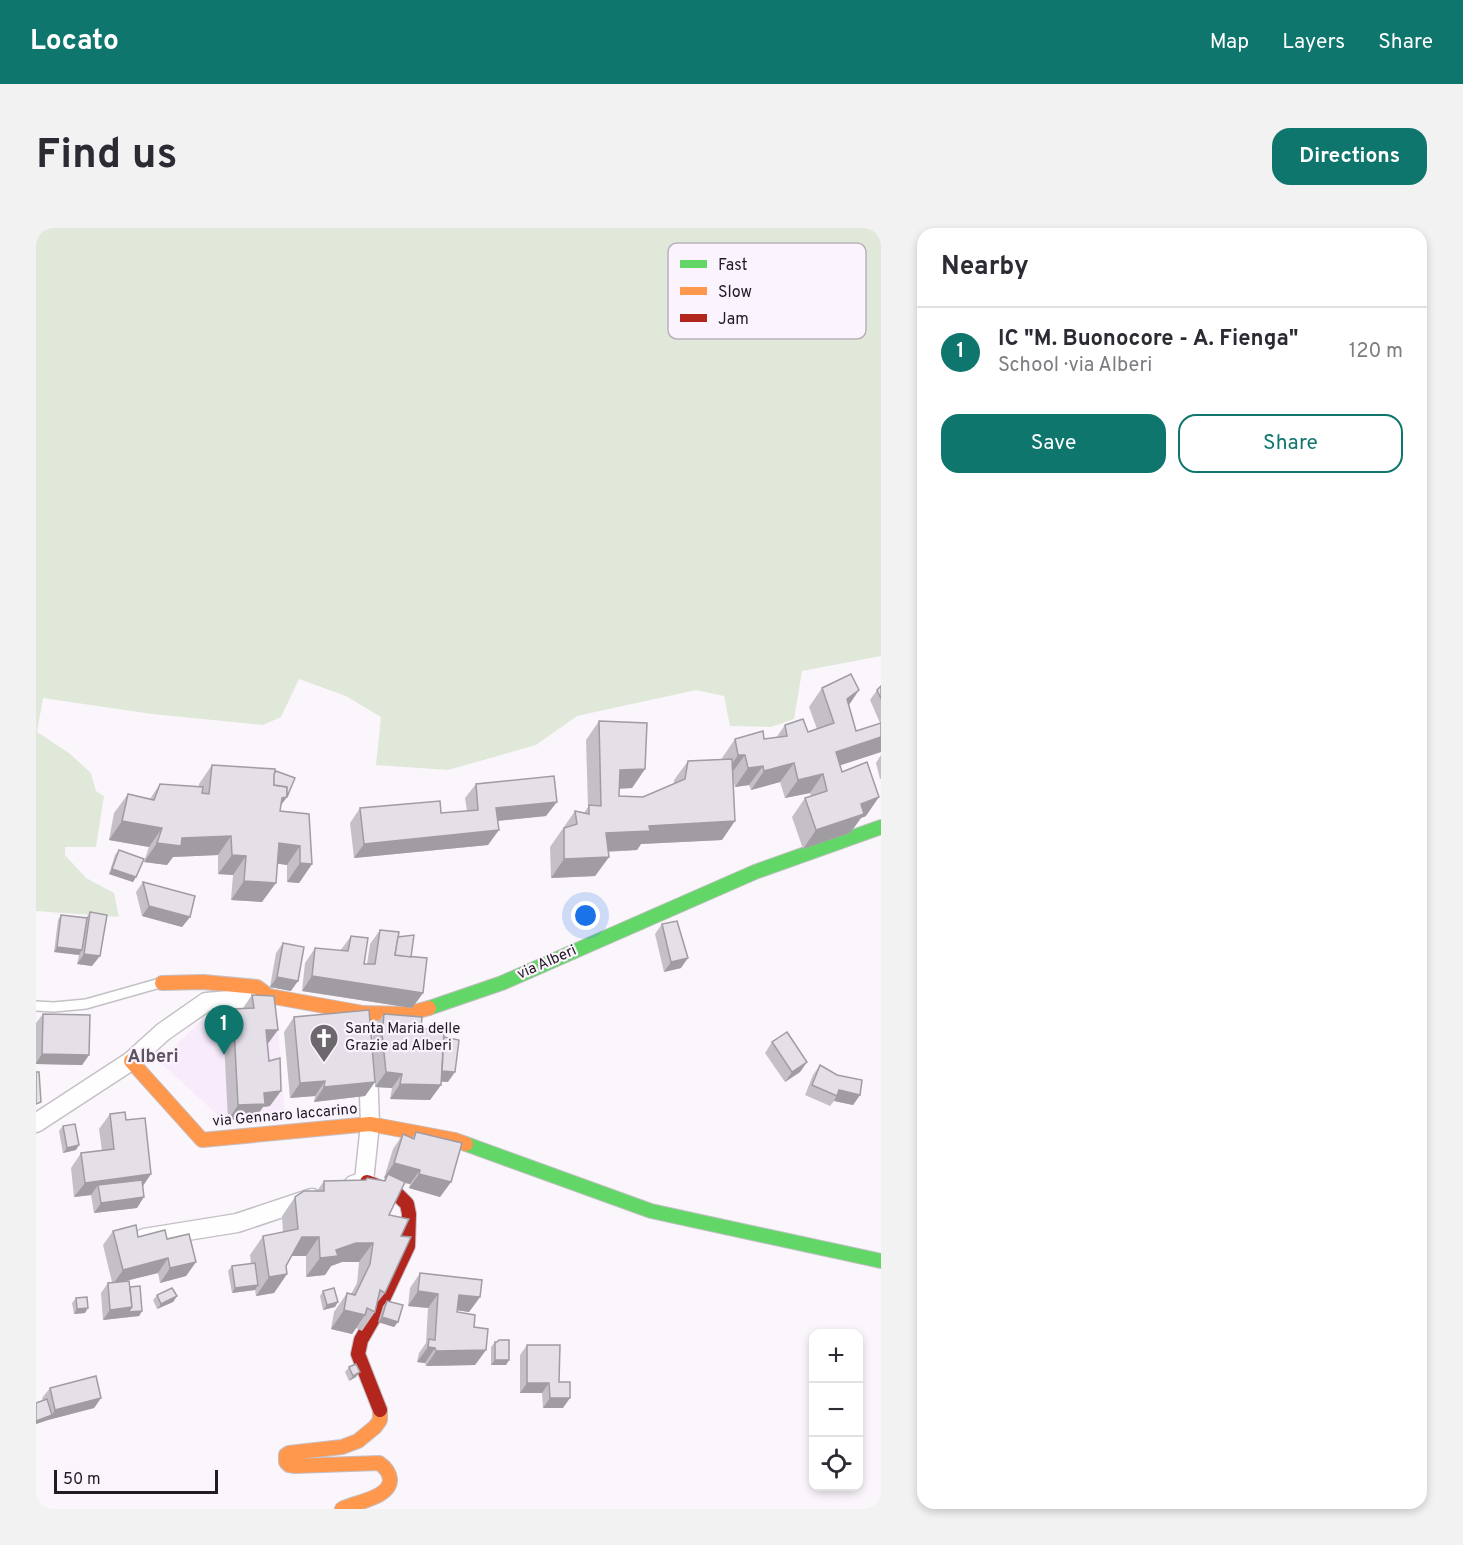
<!DOCTYPE html>
<html lang="en">
<head>
<meta charset="utf-8">
<style>
  body { margin:0; font-family:Overpass,sans-serif; background:#f2f2f3; color:#2b2b33 }
  .controls { position:absolute; right:18px; bottom:18px; display:grid; overflow:hidden; border-radius:12px; box-shadow:0 3px 9px #0003 }
  .controls button { width:54px; height:54px; display:grid; place-items:center; padding:0; border:0; border-bottom:2px solid #e1e1e2; background:#fff; color:#2b2b33; font:30px sans-serif }
  .scale { position:absolute; left:18px; bottom:15px; width:164px; box-sizing:border-box; padding-left:6px; border:3px solid #201c22; border-top:0; font-size:16px; line-height:21px; white-space:nowrap; color:#201c22; -webkit-text-stroke:4px #fbf3fe; paint-order:stroke }
  .you { position:absolute; left:550px; top:688px; width:21px; height:21px; margin:-15px; border:4px solid #fff; border-radius:50%; background:#1a73e8; box-shadow:0 0 0 9px #1a73e833 }
  .badge { display:grid; place-items:center; width:39px; height:39px; border-radius:50%; background:#0f766e; color:#fff; font-size:20px; font-weight:700 }
  .pin { position:absolute; translate:-50% -50px; filter:drop-shadow(0 2px 3px #0008) }
  .pin::after { content:''; position:absolute; top:32px; width:21px; height:18px; background:inherit; clip-path:polygon(0 0,100% 0,50% 100%) }
  .list { margin:0; padding:0; list-style:none }
  h2 { display:flex; justify-content:space-between; align-items:center; height:78px; margin:0; padding:0 24px; font-size:26px }
  h2 small { font-size:20px; font-weight:400; color:#7c7c81 }
  .list li { display:grid; grid-template-columns:39px 1fr auto; gap:18px; align-items:center; box-sizing:border-box; height:90px; padding:0 24px; border-top:2px solid #e1e1e2 }
  .list b { display:block; font-size:22px; white-space:nowrap }
  .list p { margin:0; font-size:20px; white-space:nowrap; color:#7c7c81 }
  .list em { font-size:20px; font-style:normal; color:#7c7c81 }
  .actions { display:flex; gap:12px; padding:18px 24px }
  .actions a { flex:1; padding:14px 0; border:2px solid #0f766e; border-radius:18px; text-align:center; font-size:21px; color:#0f766e }
  .actions .main { background:#0f766e; color:#fff }
  .icon { flex:none; width:33px; height:33px; fill:none; stroke:currentColor; stroke-width:2; stroke-linecap:round; stroke-linejoin:round }
  .map { position:relative; flex:none; width:845px; height:1281px; overflow:hidden; border-radius:18px }
  header { display:flex; align-items:center; gap:36px; box-sizing:border-box; height:84px; padding:0 30px; background:#0f766e; color:#fff }
  header strong { font-size:28px }
  nav { display:flex; gap:33px; margin-inline-start:auto; font-size:21px }
  .intro { display:flex; align-items:center; justify-content:space-between; box-sizing:border-box; height:144px; padding:0 36px }
  h1 { margin:0; font-size:42px }
  .button { padding:15px 27px; border-radius:18px; background:#0f766e; color:#fff; font-size:21px; font-weight:700 }
  main { display:flex; gap:36px; padding:0 36px }
  aside { flex:1; background:#fff; border-radius:18px; box-shadow:0 3px 9px #0003 }
  .map>svg:first-child { display:block }
</style>
</head>
<body>
<header>
<strong>Locato</strong>
<nav><a>Map</a><a>Layers</a><a>Share</a></nav>
</header>
<div class="intro"><h1>Find us</h1><a class="button">Directions</a></div>
<main>
<div class="map">
<svg width="845" height="1281" viewBox="0 0 845 1281">
  <rect width="100%" height="100%" fill="#faf6fb"/>
  <!-- built -->
  <polygon fill="#f8ecfc" points="240,773 249,887 188,893 124,834 178,779"/>
  <!-- green -->
  <polygon fill="#e0e8d9" points="0,0 845,0 845,428 766,443 758,491 735,499 694,498 688,468 660,462 541,488 500,517 412,542 340,537 345,489 310,468 263,451 245,489 227,497 116,486 7,470 1,504 33,525 55,545 60,563 68,568 60,619 29,619 29,627 50,650 78,665 83,689 0,683"/>
  <g fill="none" stroke-linecap="round" stroke-linejoin="round">
    <!-- lane casing -->
    <g stroke="#c4c0c6" stroke-width="12">
      <polyline id="lane" points="0,778 18,779 50,776 124,755"/>
    </g>
    <!-- street casing -->
    <g stroke="#c4c0c6" stroke-width="21">
      <g id="street">
        <polyline points="0,895 95,833 127,804 170,774 231,769"/>
        <polyline points="317,957 328,953 334,896 332,840"/>
        <polyline points="108,1010 201,995 276,970"/>
      </g>
    </g>
    <!-- fast casing -->
    <g stroke="#c4c0c6" stroke-width="16">
      <g id="fast">
        <polyline points="393,780 466,755 719,644 845,599"/>
        <polyline points="430,916 615,983 845,1033"/>
      </g>
    </g>
    <!-- slow casing -->
    <g stroke="#c4c0c6" stroke-width="16">
      <g id="slow">
        <polyline points="126,755 167,754 221,759 233,768 327,785 371,786 393,780"/>
        <polyline points="95,833 166,912 334,896 419,912 430,916"/>
        <path d="M 306,1281 C 319,1274 355,1270 354,1251 C 353,1243 349,1239 343,1235 L 259,1238 L 253,1237 L 250,1234 L 250,1227 L 253,1225 L 306,1219 L 322,1213 L 339,1199 L 344,1192 L 344,1182"/>
      </g>
    </g>
    <!-- jam casing -->
    <g stroke="#c4c0c6" stroke-width="16">
      <polyline id="jam" points="331,954 362,967 371,976 373,986 372,1018 341,1084 325,1112 322,1126 344,1182"/>
    </g>
    <!-- lane -->
    <use href="#lane" stroke="#fefefe" stroke-width="9"/>
    <!-- street -->
    <use href="#street" stroke="#fefefe" stroke-width="18"/>
    <!-- fast -->
    <use href="#fast" stroke="#63d668" stroke-width="14"/>
    <!-- slow -->
    <use href="#slow" stroke="#ff974d" stroke-width="14"/>
    <!-- jam -->
    <use href="#jam" stroke="#b3261e" stroke-width="14"/>
  </g>
  <!-- wall -->
  <g fill="#c5c0c7">
    <polygon points="845,458 845,524 804,537 806,544 830,588 825,590 814,605 767,621 756,589 769,570 775,568 774,565 749,570 744,554 715,562 713,557 699,559 697,551 686,612 605,616 601,622 572,624 573,629 559,648 515,650 514,619 539,583 548,585 552,579 550,512 563,493 609,541 596,560 583,561 583,568 607,569 638,556 638,552 652,533 686,531 686,530 699,511 728,511 740,510 749,497 772,504 781,501 773,479 786,460 823,462 813,477 820,503 844,495 834,472 841,462"/>
    <polygon points="845,527 845,551 844,551 840,535"/>
    <polygon points="176,537 239,544 251,569 244,578 244,583 276,636 263,655 251,654 251,637 241,635 226,674 195,672 197,647 182,646 182,627 137,629 131,637 108,634 113,619 73,612 78,585 92,566 114,571 124,556 163,559 163,556"/>
    <polygon points="440,556 510,588 462,593 452,617 318,630 314,595 324,580 405,585 431,583 429,570"/>
    <polygon points="83,622 100,649 97,654 73,646 79,627"/>
    <polygon points="107,654 154,689 146,699 106,688 100,664"/>
    <polygon points="54,684 56,738 41,736 43,727 18,724 22,692 25,687 50,690"/>
    <polygon points="626,696 645,740 628,744 619,706"/>
    <polygon points="344,702 362,709 375,729 387,765 376,780 266,763 269,735 279,720 304,723 315,708 328,736 331,736 334,716"/>
    <polygon points="247,715 255,763 234,759 240,725"/>
    <polygon points="216,767 231,816 234,878 227,879 219,890 192,892 187,795 197,781 207,780"/>
    <polygon points="7,786 53,827 46,837 0,836 0,795"/>
    <polygon points="348,786 408,809 412,854 405,853 405,857 394,872 354,871 356,860 339,859 339,854 329,868 278,874 279,868 254,870 248,804 258,789 336,816 337,800"/>
    <polygon points="736,814 771,834 764,844 749,854 729,825"/>
    <polygon points="784,837 824,867 817,877 798,873 794,878 769,867 777,847"/>
    <polygon points="74,886 90,892 106,959 101,980 58,985 55,967 38,969 35,940 45,925 66,923 63,901"/>
    <polygon points="27,898 40,922 27,925 23,903"/>
    <polygon points="380,904 415,954 404,969 373,960 374,956 368,955 353,987 365,1008 349,1065 341,1075 339,1084 326,1103 320,1100 316,1106 295,1101 298,1084 311,1065 315,1066 321,1055 323,1034 306,1034 295,1038 289,1047 270,1049 270,1028 256,1028 250,1038 251,1046 238,1065 220,1068 219,1062 196,1065 192,1043 196,1038 215,1035 214,1027 227,1008 247,1004 246,988 259,969 281,963 288,953 329,952 331,950 347,953 349,950 348,950 357,921 367,906 376,910"/>
    <polygon points="77,1003 102,1009 131,1011 160,1034 150,1048 124,1055 122,1045 89,1053 106,1083 103,1088 67,1092 65,1065 72,1055 76,1054 67,1017"/>
    <polygon points="384,1045 444,1069 433,1084 421,1082 421,1084 438,1099 450,1122 439,1137 390,1138 389,1135 381,1134 383,1125 390,1115 392,1080 372,1078 374,1060"/>
    <polygon points="287,1063 299,1079 287,1082 284,1068"/>
    <polygon points="121,1067 141,1068 137,1074 121,1081 117,1072"/>
    <polygon points="40,1070 49,1085 38,1086 36,1075"/>
    <polygon points="351,1073 362,1094 358,1099 342,1094 347,1078"/>
    <polygon points="459,1114 473,1132 470,1137 455,1137 455,1119"/>
    <polygon points="491,1117 523,1154 527,1180 507,1180 506,1165 484,1165 484,1127"/>
    <polygon points="313,1139 320,1149 313,1153 309,1144"/>
    <polygon points="14,1160 65,1170 58,1180 12,1192 0,1196 0,1175 7,1173 6,1170"/>
  </g>
  <!-- shaded-wall -->
  <g fill="#a09ca2">
    <polygon points="823,462 810,481 811,471"/>
    <polygon points="845,509 845,524 787,543 800,524"/>
    <polygon points="702,527 709,527 695,546 689,546"/>
    <polygon points="758,535 744,554 715,562 728,543"/>
    <polygon points="727,538 713,557 699,559 712,540"/>
    <polygon points="609,541 596,560 571,561 584,542"/>
    <polygon points="787,546 774,565 749,570 762,552"/>
    <polygon points="229,567 251,569 237,588"/>
    <polygon points="843,569 830,588 825,590 814,605 767,621 780,602 825,576"/>
    <polygon points="521,574 510,588 450,594 460,580"/>
    <polygon points="86,593 126,600 113,619 73,612"/>
    <polygon points="699,593 686,612 605,616 601,622 556,624 570,605 613,598"/>
    <polygon points="463,602 452,617 318,630 328,616"/>
    <polygon points="195,608 182,627 137,629 131,637 108,634 121,615 146,610"/>
    <polygon points="243,615 264,618 251,637 229,634"/>
    <polygon points="196,627 210,628 197,647 182,646"/>
    <polygon points="573,629 559,648 515,650 528,631"/>
    <polygon points="264,635 276,636 263,655 251,654"/>
    <polygon points="76,641 100,649 97,654 73,646"/>
    <polygon points="208,653 240,655 226,674 195,672"/>
    <polygon points="113,678 154,689 146,699 106,688"/>
    <polygon points="21,719 46,722 43,727 18,724"/>
    <polygon points="48,726 64,728 56,738 41,736"/>
    <polygon points="652,730 645,740 628,744 635,734"/>
    <polygon points="276,748 387,765 376,780 266,763"/>
    <polygon points="241,749 262,753 255,763 234,759"/>
    <polygon points="230,802 242,802 231,817"/>
    <polygon points="6,826 53,827 46,837 0,836 0,835"/>
    <polygon points="771,834 764,844 749,854 756,844"/>
    <polygon points="403,843 419,844 412,854 396,853"/>
    <polygon points="350,844 366,846 356,860 339,859"/>
    <polygon points="289,853 279,868 254,870 264,855"/>
    <polygon points="339,854 329,868 278,874 288,859"/>
    <polygon points="364,856 405,857 394,872 354,871"/>
    <polygon points="803,862 824,867 817,877 798,873"/>
    <polygon points="245,863 234,878 227,879 219,890 192,892 202,877 228,865"/>
    <polygon points="43,917 40,922 27,925 31,920"/>
    <polygon points="358,935 384,942 374,956 350,950 352,946 349,950 348,950"/>
    <polygon points="115,946 105,961 62,957 55,967 38,969 49,955"/>
    <polygon points="383,946 415,954 404,969 373,960"/>
    <polygon points="108,969 101,980 58,985 65,975"/>
    <polygon points="266,1009 283,1009 270,1028 253,1028"/>
    <polygon points="320,1015 337,1015 323,1034 306,1034 295,1038 289,1047 270,1049 284,1030 300,1022"/>
    <polygon points="132,1030 122,1045 77,1056 87,1042"/>
    <polygon points="160,1034 150,1048 124,1055 134,1040"/>
    <polygon points="251,1046 238,1065 220,1068 233,1049"/>
    <polygon points="222,1057 219,1062 196,1065 199,1060"/>
    <polygon points="382,1063 402,1066 392,1080 372,1078"/>
    <polygon points="423,1067 444,1069 433,1084 413,1081"/>
    <polygon points="141,1068 137,1074 121,1081 125,1076"/>
    <polygon points="302,1074 299,1079 287,1082 291,1077"/>
    <polygon points="96,1079 106,1083 103,1088 67,1092 74,1082"/>
    <polygon points="52,1080 49,1085 38,1086 41,1081"/>
    <polygon points="308,1082 329,1087 316,1106 295,1101"/>
    <polygon points="346,1089 362,1094 358,1099 342,1094"/>
    <polygon points="392,1119 399,1120 389,1135 381,1134"/>
    <polygon points="450,1122 439,1137 390,1138 400,1123"/>
    <polygon points="459,1132 473,1132 470,1137 455,1137"/>
    <polygon points="324,1144 320,1149 313,1153 317,1148"/>
    <polygon points="491,1155 513,1155 506,1165 484,1165"/>
    <polygon points="65,1170 58,1180 12,1192 0,1196 0,1193 16,1187 19,1182"/>
    <polygon points="514,1170 534,1170 527,1180 507,1180"/>
  </g>
  <!-- building -->
  <g fill="#e5dfe7" stroke="#a09ca2" stroke-width="1.5">
    <polygon points="815,446 823,462 811,471 820,503 845,495 845,509 800,524 806,544 831,534 843,569 825,576 828,586 780,602 769,570 791,563 787,546 762,552 758,535 728,543 727,538 712,540 709,527 702,527 699,511 727,503 728,511 751,508 749,497 767,491 772,504 798,495 786,460"/>
    <polygon points="845,458 845,471 841,462"/>
    <polygon points="563,493 611,495 609,541 584,542 583,568 607,569 649,551 652,533 696,531 699,593 613,598 614,603 570,605 573,629 528,631 528,600 541,596 539,583 553,586 553,577 565,578"/>
    <polygon points="176,537 239,541 238,557 251,559 251,569 246,570 244,583 273,586 276,636 264,635 264,618 243,615 240,655 208,653 210,628 196,627 195,608 146,610 145,618 121,615 126,600 86,593 92,566 118,572 124,556 167,559 166,565 173,566"/>
    <polygon points="240,543 259,550 251,569 251,559 238,557 238,546"/>
    <polygon points="518,548 521,574 460,580 463,602 328,616 324,580 404,573 405,585 442,582 440,556"/>
    <polygon points="83,622 108,631 100,649 76,641"/>
    <polygon points="107,654 159,668 154,689 113,678"/>
    <polygon points="54,684 71,687 64,728 48,726"/>
    <polygon points="25,687 51,690 46,722 21,719"/>
    <polygon points="641,693 652,730 635,734 626,696"/>
    <polygon points="344,702 363,704 359,727 391,730 387,765 276,748 279,720 312,723 315,708 332,710 328,736 339,736"/>
    <polygon points="378,707 375,729 359,727 362,709"/>
    <polygon points="247,715 268,719 262,753 241,749"/>
    <polygon points="216,767 238,768 242,802 230,802 233,833 244,830 245,863 228,865 229,876 202,877 197,781 218,780"/>
    <polygon points="333,782 339,854 288,859 289,853 264,855 258,789"/>
    <polygon points="7,786 54,787 53,827 6,826"/>
    <polygon points="348,786 386,789 385,800 408,804 405,857 364,856 366,846 350,844 346,806"/>
    <polygon points="751,804 771,834 756,844 736,814"/>
    <polygon points="408,809 423,812 419,844 406,843"/>
    <polygon points="784,837 801,847 826,852 824,867 803,862 801,868 776,857"/>
    <polygon points="0,844 3,844 5,874 0,876"/>
    <polygon points="89,884 90,892 109,890 115,946 49,955 45,925 78,921 74,886"/>
    <polygon points="39,896 43,917 31,920 27,898"/>
    <polygon points="380,904 426,915 415,954 383,946 384,942 358,935 367,906 378,911"/>
    <polygon points="352,946 369,954 353,987 373,991 365,1008 375,1009 349,1065 344,1062 339,1084 331,1080 329,1087 308,1082 311,1065 319,1067 334,1036 337,1015 320,1015 300,1022 302,1028 284,1030 283,1009 266,1009 250,1038 251,1046 233,1049 227,1008 262,1001 259,969 268,963 288,963 288,953 330,952 331,950 349,953"/>
    <polygon points="106,952 108,969 65,975 62,957"/>
    <polygon points="100,997 102,1009 129,1002 131,1011 153,1006 160,1034 134,1040 132,1030 87,1042 77,1003"/>
    <polygon points="219,1035 222,1057 199,1060 196,1038"/>
    <polygon points="384,1045 446,1052 444,1069 423,1067 421,1084 439,1087 438,1099 452,1101 450,1122 400,1123 399,1120 392,1119 393,1111 399,1112 402,1066 382,1063"/>
    <polygon points="93,1053 96,1079 74,1082 72,1055"/>
    <polygon points="104,1058 106,1083 92,1084 96,1079 94,1059"/>
    <polygon points="136,1060 141,1068 125,1076 121,1067"/>
    <polygon points="298,1060 302,1074 291,1077 287,1063"/>
    <polygon points="51,1069 52,1080 41,1081 40,1070"/>
    <polygon points="351,1073 367,1077 362,1094 346,1089"/>
    <polygon points="463,1112 473,1112 473,1132 459,1132 459,1114 461,1114"/>
    <polygon points="491,1117 524,1117 523,1154 534,1154 534,1170 514,1170 513,1155 491,1155"/>
    <polygon points="320,1136 324,1144 317,1148 313,1139"/>
    <polygon points="60,1148 65,1170 19,1182 14,1160"/>
    <polygon points="11,1171 16,1187 0,1193 0,1175"/>
  </g>
  <!-- icons -->
  <defs>
    <g id="church-pin" transform="scale(1.5)"><path d="M0 17L-7.5 6A9.5 9.5 0 1 1 7.5 6Z" fill="#6c686e" stroke="#fbf3fe"/><path d="M-1.2-6h2.4v3.5h3.3v2.4h-3.3V6h-2.4V-.1h-3.3v-2.4h3.3Z" fill="#fff"/></g>
  </defs>
  <g fill-rule="evenodd">
    <use href="#church-pin" x="288" y="810"/>
  </g>
  <g text-anchor="middle" dominant-baseline="central" stroke-width="4.5" stroke-linejoin="round" paint-order="stroke">
    <!-- street labels -->
    <g font-size="15" fill="#201c22" stroke="#fbf3fe">
      <text transform="translate(511 735) rotate(-24)">via Alberi</text>
      <text transform="translate(249 888) rotate(-5)">via Gennaro Iaccarino</text>
    </g>
    <!-- poi labels -->
    <g font-size="15" fill="#201c22" stroke="#fbf3fe" text-anchor="start">
      <text x="309" y="801">Santa Maria delle<tspan x="309" dy="17">Grazie ad Alberi</tspan></text>
    </g>
    <!-- quarter labels -->
    <g font-size="18" font-weight="bold" fill="#5d5361" stroke="#fbf3fe">
      <text x="117" y="829">Alberi</text>
    </g>
  </g>
  <!-- legend -->
  <rect x="632" y="15" width="198" height="96" rx="9" fill="#fbf3fe" stroke="#b9b2bc" stroke-width="1.5"/>
  <rect x="644" y="32" width="27" height="8" fill="#63d668"/>
  <rect x="644" y="59" width="27" height="8" fill="#ff974d"/>
  <rect x="644" y="86" width="27" height="8" fill="#b3261e"/>
  <g font-size="16" fill="#201c22">
    <text x="682" y="42">Fast</text>
    <text x="682" y="69">Slow</text>
    <text x="682" y="96">Jam</text>
  </g>
</svg>
<div class="controls">
<button>+</button>
<button>−</button>
<button><svg class="icon" aria-label="locate" viewBox="0 0 24 24"><circle cx="12" cy="12" r="6"/><path d="M12 2v4M12 18v4M2 12h4M18 12h4"/></svg></button>
</div>
<div class="scale">50 m</div>
<div class="you"></div>
<div class="pin badge" style="left:188px;top:827px">1</div>
</div>
<aside>
<h2>Nearby<small></small></h2>
<ul class="list">
<li><span class="badge">1</span><div><b>IC &quot;M. Buonocore - A. Fienga&quot;</b><p>School · via Alberi</p></div><em>120 m</em></li>
</ul>
<div class="actions"><a class="main">Save</a><a>Share</a></div>
</aside>
</main>
</body>
</html>
